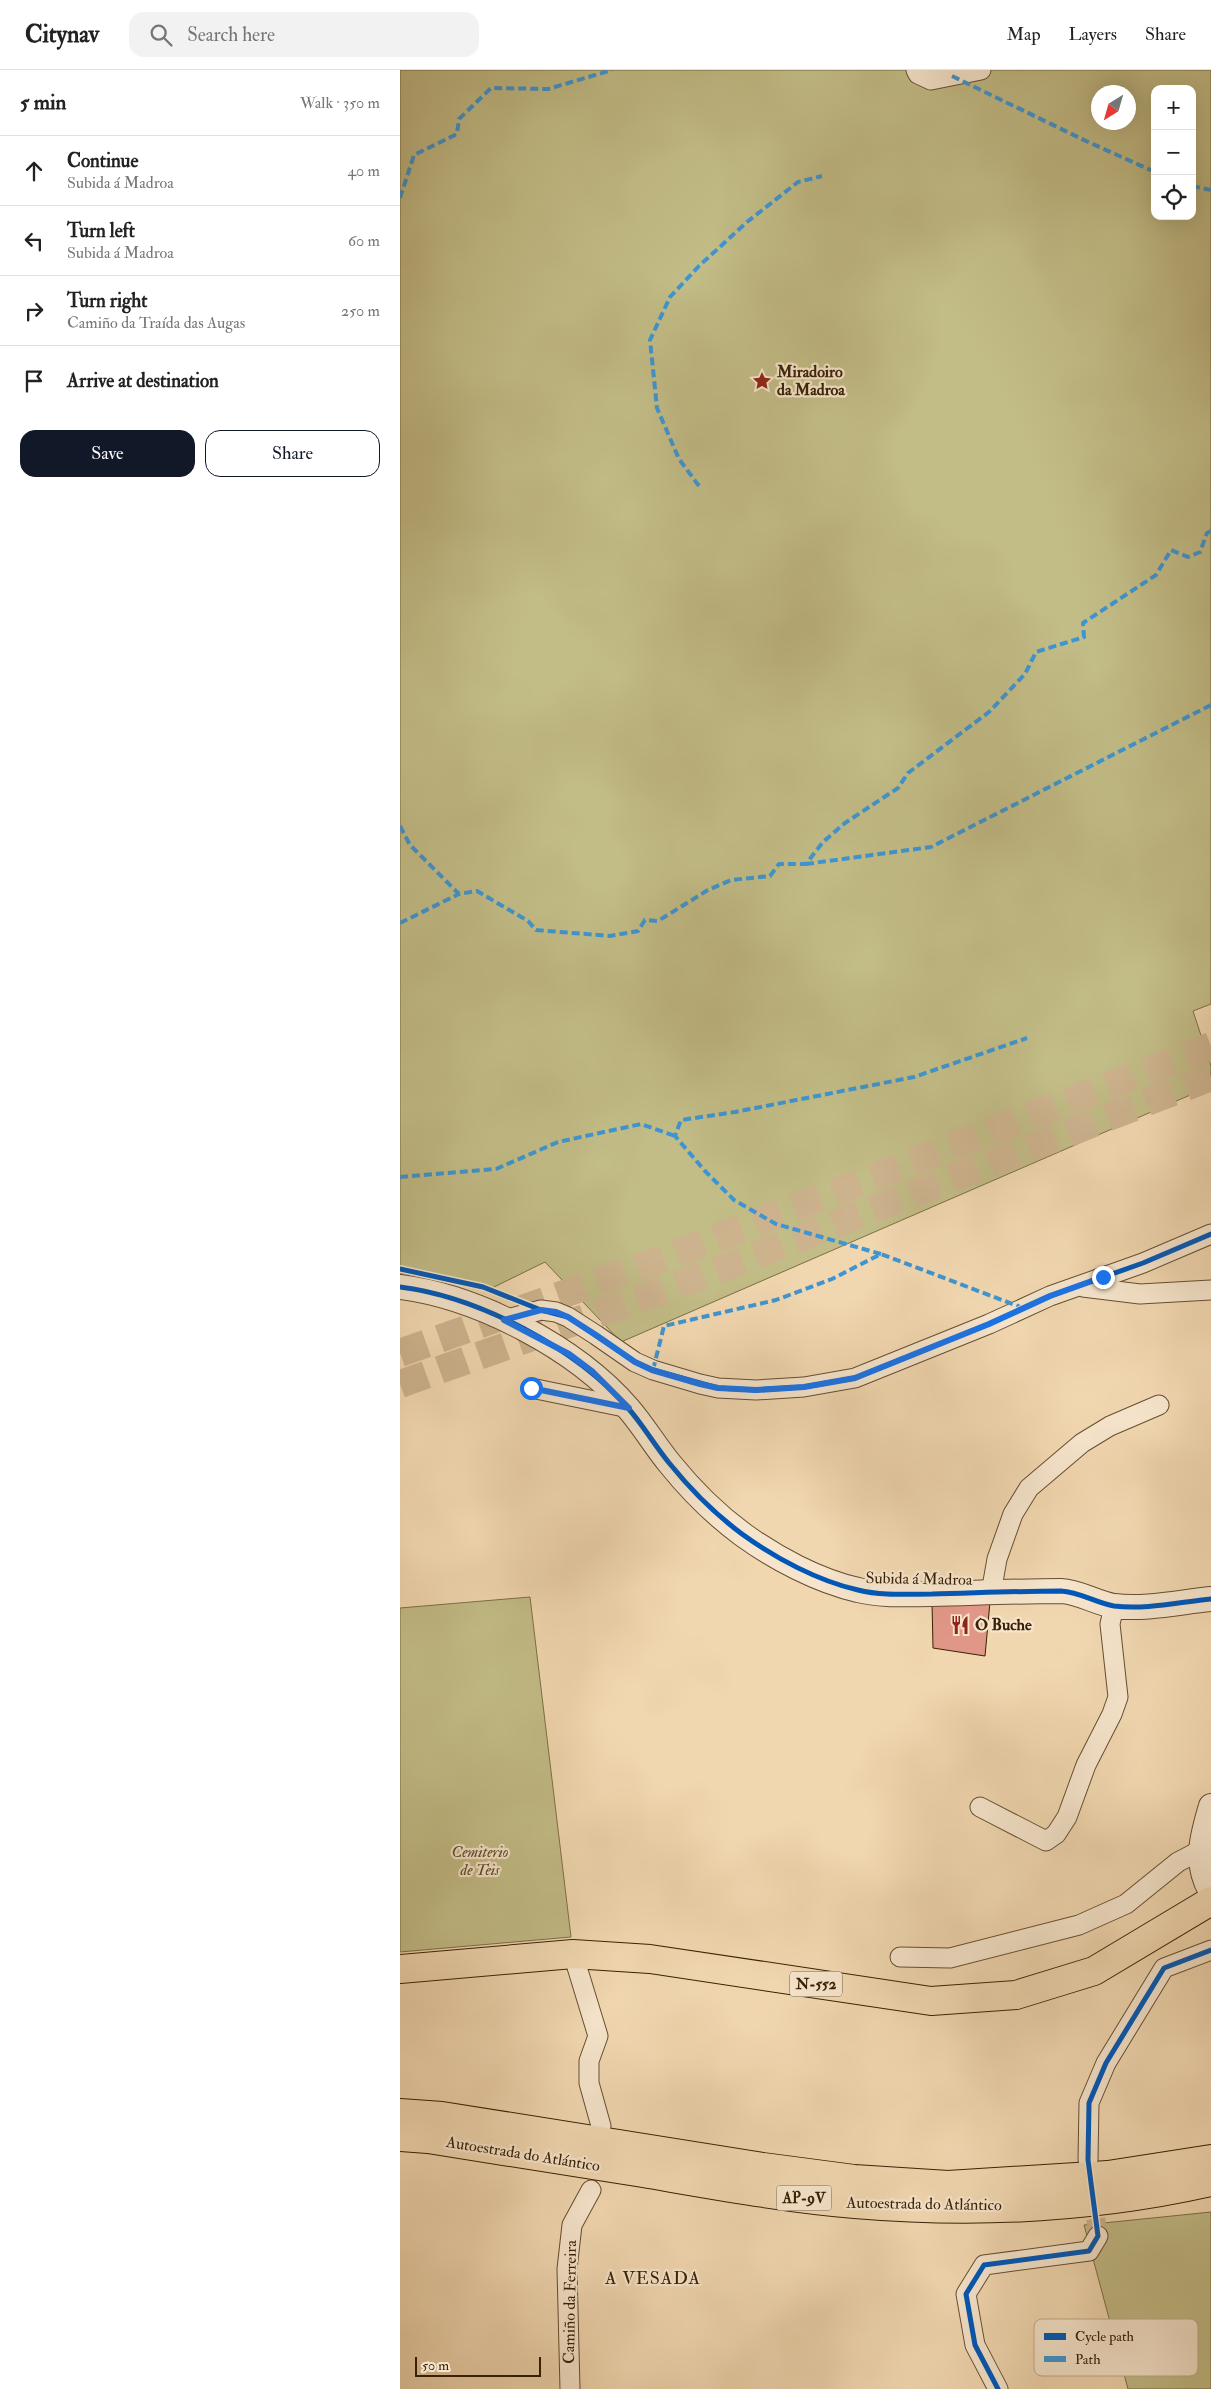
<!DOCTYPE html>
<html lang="en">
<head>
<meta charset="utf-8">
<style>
  body { margin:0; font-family:"IM FELL Double Pica",serif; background:#f2f2f2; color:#222 }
  .controls { position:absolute; right:15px; top:15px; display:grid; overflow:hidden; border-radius:10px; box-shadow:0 5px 20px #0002 }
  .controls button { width:45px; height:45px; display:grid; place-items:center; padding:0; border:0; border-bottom:1px solid #e0e0e0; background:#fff; color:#222; font:25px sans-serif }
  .compass { position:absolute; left:691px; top:15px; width:45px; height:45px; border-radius:50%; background:#fff; box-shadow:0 5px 20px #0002; rotate:217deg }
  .scale { position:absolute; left:15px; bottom:12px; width:126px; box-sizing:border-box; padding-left:5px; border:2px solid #382105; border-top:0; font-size:14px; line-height:18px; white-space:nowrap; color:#382105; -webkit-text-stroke:4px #f6e5cc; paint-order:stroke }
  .stop { position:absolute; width:15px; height:15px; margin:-11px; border:4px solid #1a73e8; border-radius:50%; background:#fff }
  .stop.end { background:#1a73e8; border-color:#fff; box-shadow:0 1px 5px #0008 }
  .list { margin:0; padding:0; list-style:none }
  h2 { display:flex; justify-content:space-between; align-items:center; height:65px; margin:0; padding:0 20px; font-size:21px }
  h2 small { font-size:16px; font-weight:400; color:#767676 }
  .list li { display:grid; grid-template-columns:32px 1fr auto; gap:15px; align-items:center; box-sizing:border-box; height:70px; padding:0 20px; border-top:1px solid #e0e0e0 }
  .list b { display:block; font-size:19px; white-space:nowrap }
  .list p { margin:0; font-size:16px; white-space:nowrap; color:#767676 }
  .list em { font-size:16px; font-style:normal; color:#767676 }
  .actions { display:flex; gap:10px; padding:15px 20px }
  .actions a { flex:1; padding:11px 0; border:1px solid #111827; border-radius:15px; text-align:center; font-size:18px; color:#111827 }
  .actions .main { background:#111827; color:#fff }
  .icon { flex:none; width:28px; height:28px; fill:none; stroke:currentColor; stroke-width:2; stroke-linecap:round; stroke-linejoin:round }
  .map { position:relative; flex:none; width:811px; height:2319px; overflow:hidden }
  header { display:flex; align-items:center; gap:30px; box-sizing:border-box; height:70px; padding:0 25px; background:#fff; border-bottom:1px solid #e0e0e0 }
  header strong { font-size:24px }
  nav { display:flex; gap:28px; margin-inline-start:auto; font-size:18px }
  .search { width:350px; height:45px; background:#f2f2f2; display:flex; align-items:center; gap:12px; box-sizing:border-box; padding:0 18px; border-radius:15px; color:#767676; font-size:19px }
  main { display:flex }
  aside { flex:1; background:#fff }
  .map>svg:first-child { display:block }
</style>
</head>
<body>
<header>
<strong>Citynav</strong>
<div class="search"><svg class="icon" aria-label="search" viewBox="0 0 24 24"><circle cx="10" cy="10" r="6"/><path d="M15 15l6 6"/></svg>Search here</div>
<nav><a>Map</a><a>Layers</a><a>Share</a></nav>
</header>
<main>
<aside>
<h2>5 min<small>Walk · 350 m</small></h2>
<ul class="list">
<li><svg class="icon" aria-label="ahead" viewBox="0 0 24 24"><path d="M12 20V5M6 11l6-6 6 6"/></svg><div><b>Continue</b><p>Subida á Madroa</p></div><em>40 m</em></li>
<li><svg class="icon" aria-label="left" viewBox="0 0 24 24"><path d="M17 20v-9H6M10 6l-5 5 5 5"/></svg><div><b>Turn left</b><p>Subida á Madroa</p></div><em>60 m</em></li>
<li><svg class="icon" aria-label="right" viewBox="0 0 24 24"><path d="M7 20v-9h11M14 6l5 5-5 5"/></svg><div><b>Turn right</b><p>Camiño da Traída das Augas</p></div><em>250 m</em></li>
<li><svg class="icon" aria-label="arrive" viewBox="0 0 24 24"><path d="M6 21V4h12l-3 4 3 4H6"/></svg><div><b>Arrive at destination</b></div></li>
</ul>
<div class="actions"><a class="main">Save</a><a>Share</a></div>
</aside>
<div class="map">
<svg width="811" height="2319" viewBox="0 0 811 2319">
  <rect width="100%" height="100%" fill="#f1d7b0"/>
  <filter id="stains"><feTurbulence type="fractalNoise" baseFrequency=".004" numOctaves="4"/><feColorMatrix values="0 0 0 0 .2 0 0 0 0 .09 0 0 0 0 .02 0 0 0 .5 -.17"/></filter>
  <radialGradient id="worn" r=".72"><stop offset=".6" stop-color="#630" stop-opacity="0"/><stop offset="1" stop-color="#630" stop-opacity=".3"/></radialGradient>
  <!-- green -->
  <g fill="#c2bc86" stroke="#7d6e46" fill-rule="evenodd">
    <path d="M 0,0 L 811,0 L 811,934 L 793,941 L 811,996 L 811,1016 L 221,1272 L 145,1192 L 90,1219 L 0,1203 ZM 755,19 L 792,19 L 792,146 L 755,146 ZM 698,22 L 728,22 L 728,52 L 698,52 Z"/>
    <polygon points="130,1527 171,1867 0,1882 0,1538"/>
    <polygon points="811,2142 811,2319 728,2319 684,2155"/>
  </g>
  <!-- building -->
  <polygon fill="#e19787" stroke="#382105" points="532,1532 590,1532 585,1586 533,1578"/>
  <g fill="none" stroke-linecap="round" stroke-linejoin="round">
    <!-- minor-tunnel -->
    <polyline stroke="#ccb38e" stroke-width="19" stroke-dasharray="19 9" stroke-linecap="butt" points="692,2121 698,2166"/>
    <!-- motorway-tunnel -->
    <g stroke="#ccb38e" stroke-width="28" stroke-dasharray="28 14" stroke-linecap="butt">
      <polyline points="0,1283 278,1183 811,976"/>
      <polyline points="0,1314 303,1206 811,1007"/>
    </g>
    <!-- minor casing -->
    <g stroke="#664e30" stroke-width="21">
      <g id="minor">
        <polyline points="516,0 518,4 531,10 581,0"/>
        <polyline points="683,1217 740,1224 811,1220"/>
        <polyline points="104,1250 141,1240 156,1242 168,1247 196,1265 235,1292 253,1300 300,1314 318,1318 356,1320 404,1317 455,1308 589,1254 650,1226 743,1193 811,1164"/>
        <polyline points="131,1318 229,1338"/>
        <polyline points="591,1523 597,1489 613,1444 629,1418 682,1373 710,1356 759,1335"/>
        <polyline points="580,1737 646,1771 656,1764 667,1747 686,1695 712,1644 718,1627 710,1554 714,1536"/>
        <polyline points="173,1884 198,1966 189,1991 189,2013 201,2056"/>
        <polyline points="500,1887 550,1888 679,1855 726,1834 778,1792 799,1781"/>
        <polyline points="688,2090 689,2033 706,1993 764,1898 811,1880"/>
        <polyline points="170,2319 167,2199 172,2155 191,2120"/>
        <polyline points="598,2319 575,2275 566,2224 584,2195 689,2181 698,2166"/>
      </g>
    </g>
    <!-- tertiary casing -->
    <g stroke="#664e30" stroke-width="26">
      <g id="tertiary">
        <path d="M 0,1217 C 79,1227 176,1278 228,1338 C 243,1355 255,1376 270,1394 C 291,1420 315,1444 342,1464 C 375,1488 418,1511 458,1520 C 482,1526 507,1524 532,1524 C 575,1523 618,1521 661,1521 C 680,1522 696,1533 714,1536 C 745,1540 780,1532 811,1529"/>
        <path d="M 811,1736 C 802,1766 794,1793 811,1822"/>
      </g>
    </g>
    <!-- trunk casing -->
    <g stroke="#382105" stroke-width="30">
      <polyline id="trunk" points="0,1899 173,1884 250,1889 531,1931 616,1925 694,1901 811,1831"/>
    </g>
    <!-- motorway casing -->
    <g stroke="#382105" stroke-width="30">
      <g id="motorway">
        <polyline points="0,2043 42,2046 363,2097 454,2109 548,2115 708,2105 811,2089"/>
        <path d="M 0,2067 L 28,2069 C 99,2080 171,2091 243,2103 C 314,2115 384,2128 455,2134 C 573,2144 696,2138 811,2112"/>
      </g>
    </g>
    <!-- minor -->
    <use href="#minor" stroke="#f6e5cc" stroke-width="19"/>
    <!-- tertiary -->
    <use href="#tertiary" stroke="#f6e5cc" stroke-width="24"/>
    <!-- trunk -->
    <use href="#trunk" stroke="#f1d7b0" stroke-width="28"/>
    <!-- motorway -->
    <use href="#motorway" stroke="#f1d7b0" stroke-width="28"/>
    <!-- quiet -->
    <g stroke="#3e95d1" stroke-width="4" stroke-dasharray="8 4" stroke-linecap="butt">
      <polyline points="552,6 686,71 755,102"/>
      <polyline points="792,116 811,120"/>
      <polyline points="0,128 14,85 57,64 59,49 91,18 148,19 212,0"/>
      <polyline points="299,416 279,389 257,338 250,270 270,227 299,196 347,152 398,112 422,106"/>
      <polyline points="0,756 10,775 59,824 77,821 128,851 136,860 210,866 238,861 245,850 258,851 308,820 331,810 370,806 379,794 406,794 423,772 445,753 498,718 508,703 589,642 625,604 636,582 684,567 683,553 756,505 771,480 788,487 800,482 807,463 811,461"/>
      <polyline points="406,794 531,777 811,635"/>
      <polyline points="0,853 59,824"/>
      <polyline points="0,1107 96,1099 158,1072 241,1054 275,1066"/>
      <polyline points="481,1184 376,1154 334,1130 305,1101 275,1066 281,1050 335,1042 514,1007 627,968"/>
      <polyline points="253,1300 264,1256 376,1230 432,1209 481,1184 623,1238"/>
    </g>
    <!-- cycleway casing -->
    <g stroke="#f6e5cc" stroke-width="8">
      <g id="cycleway">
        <polyline points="0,1199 83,1217 141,1240 168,1247 235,1292 253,1300 318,1318 356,1320 404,1317 455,1308 589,1254 650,1226 743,1193 811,1164"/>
        <path d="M 0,1217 C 79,1227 176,1278 228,1338 C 243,1355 255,1376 270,1394 C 291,1420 315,1444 342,1464 C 375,1488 418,1511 458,1520 C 482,1526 507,1524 532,1524 C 575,1523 618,1521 661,1521 C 680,1522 696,1533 714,1536 C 745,1540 780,1532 811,1529"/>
        <polyline points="598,2319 575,2275 566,2224 584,2195 689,2181 698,2166 688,2090 689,2033 706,1993 764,1898 811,1880"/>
      </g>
    </g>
    <!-- cycleway -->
    <use href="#cycleway" stroke="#0057b8" stroke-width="5"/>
  </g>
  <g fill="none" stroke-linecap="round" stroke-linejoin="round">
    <!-- route -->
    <polyline stroke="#1a73e8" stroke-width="6" points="131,1318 229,1338 193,1302 169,1284 104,1250 141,1240 156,1242 168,1247 196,1265 235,1292 252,1300 300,1314 318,1318 356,1320 404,1317 455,1308 589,1254 650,1226 703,1207"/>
  </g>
  <!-- icons -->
  <defs>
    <g id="sight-bare" transform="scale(1.5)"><path d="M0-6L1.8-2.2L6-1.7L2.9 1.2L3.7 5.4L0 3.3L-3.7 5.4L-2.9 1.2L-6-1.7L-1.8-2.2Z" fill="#8f2418" stroke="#f6e5cc" stroke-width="2.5" paint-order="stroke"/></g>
    <g id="restaurant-bare" transform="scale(1.5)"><path d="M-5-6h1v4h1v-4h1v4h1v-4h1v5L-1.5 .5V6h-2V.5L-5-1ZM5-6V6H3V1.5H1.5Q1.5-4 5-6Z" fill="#8f2418" stroke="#f6e5cc" stroke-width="2.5" paint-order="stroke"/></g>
  </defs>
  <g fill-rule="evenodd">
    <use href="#sight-bare" x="362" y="311"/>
    <use href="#restaurant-bare" x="560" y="1555"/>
  </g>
  <g text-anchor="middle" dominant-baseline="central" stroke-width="4.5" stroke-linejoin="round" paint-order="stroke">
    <!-- shield labels -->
    <g fill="#f6e5cc" stroke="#715c41" stroke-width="1">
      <rect x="390" y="1901.5" width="52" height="25" rx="4"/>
      <rect x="376.5" y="2115.5" width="55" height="25" rx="4"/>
    </g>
    <g font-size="15" font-weight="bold" fill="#382105">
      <text x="416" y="1914">N-552</text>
      <text x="404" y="2128">AP-9V</text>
    </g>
    <!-- poi labels -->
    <g font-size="16" font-weight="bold" fill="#382105" stroke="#f6e5cc" text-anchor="start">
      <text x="377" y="302">Miradoiro<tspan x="377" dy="18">da Madroa</tspan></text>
      <text x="575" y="1555">O Buche</text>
    </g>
    <!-- street labels -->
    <g font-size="16" fill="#382105" stroke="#f6e5cc">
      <text transform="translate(519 1509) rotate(1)">Subida á Madroa</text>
      <text transform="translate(123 2084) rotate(9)">Autoestrada do Atlántico</text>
      <text transform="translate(524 2134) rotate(1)">Autoestrada do Atlántico</text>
      <text transform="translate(170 2232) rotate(-89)">Camiño da Ferreira</text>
    </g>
    <!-- park labels -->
    <g font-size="16" font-style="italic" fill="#5a4825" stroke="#f6e5cc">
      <text x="80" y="1782">Cemiterio<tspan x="80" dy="18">de Teis</tspan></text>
    </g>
    <!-- neighbourhood labels -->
    <g font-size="18" letter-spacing="1" fill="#382105" stroke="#f6e5cc">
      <text x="253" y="2208">A VESADA</text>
    </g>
  </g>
  <!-- legend -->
  <rect x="634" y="2249" width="164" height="57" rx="8" fill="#f6e5cc" stroke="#bdaa90" stroke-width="1"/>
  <rect x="644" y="2263" width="22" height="7" fill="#0057b8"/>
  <rect x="644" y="2286" width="22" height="6" fill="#3e95d1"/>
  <g font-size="14" fill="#382105">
    <text x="675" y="2271">Cycle path</text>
    <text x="675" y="2294">Path</text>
  </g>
  <rect width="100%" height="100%" filter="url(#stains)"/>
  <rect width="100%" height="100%" fill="url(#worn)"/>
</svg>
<div class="controls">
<button>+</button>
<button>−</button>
<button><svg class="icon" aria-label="locate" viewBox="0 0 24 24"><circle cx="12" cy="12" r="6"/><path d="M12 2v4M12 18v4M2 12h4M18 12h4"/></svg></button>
</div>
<svg class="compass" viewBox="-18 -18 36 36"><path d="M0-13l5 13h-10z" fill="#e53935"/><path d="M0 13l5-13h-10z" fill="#767676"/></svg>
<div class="scale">50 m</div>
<div class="stop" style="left:131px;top:1318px"></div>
<div class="stop end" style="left:703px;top:1207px"></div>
</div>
</main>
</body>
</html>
